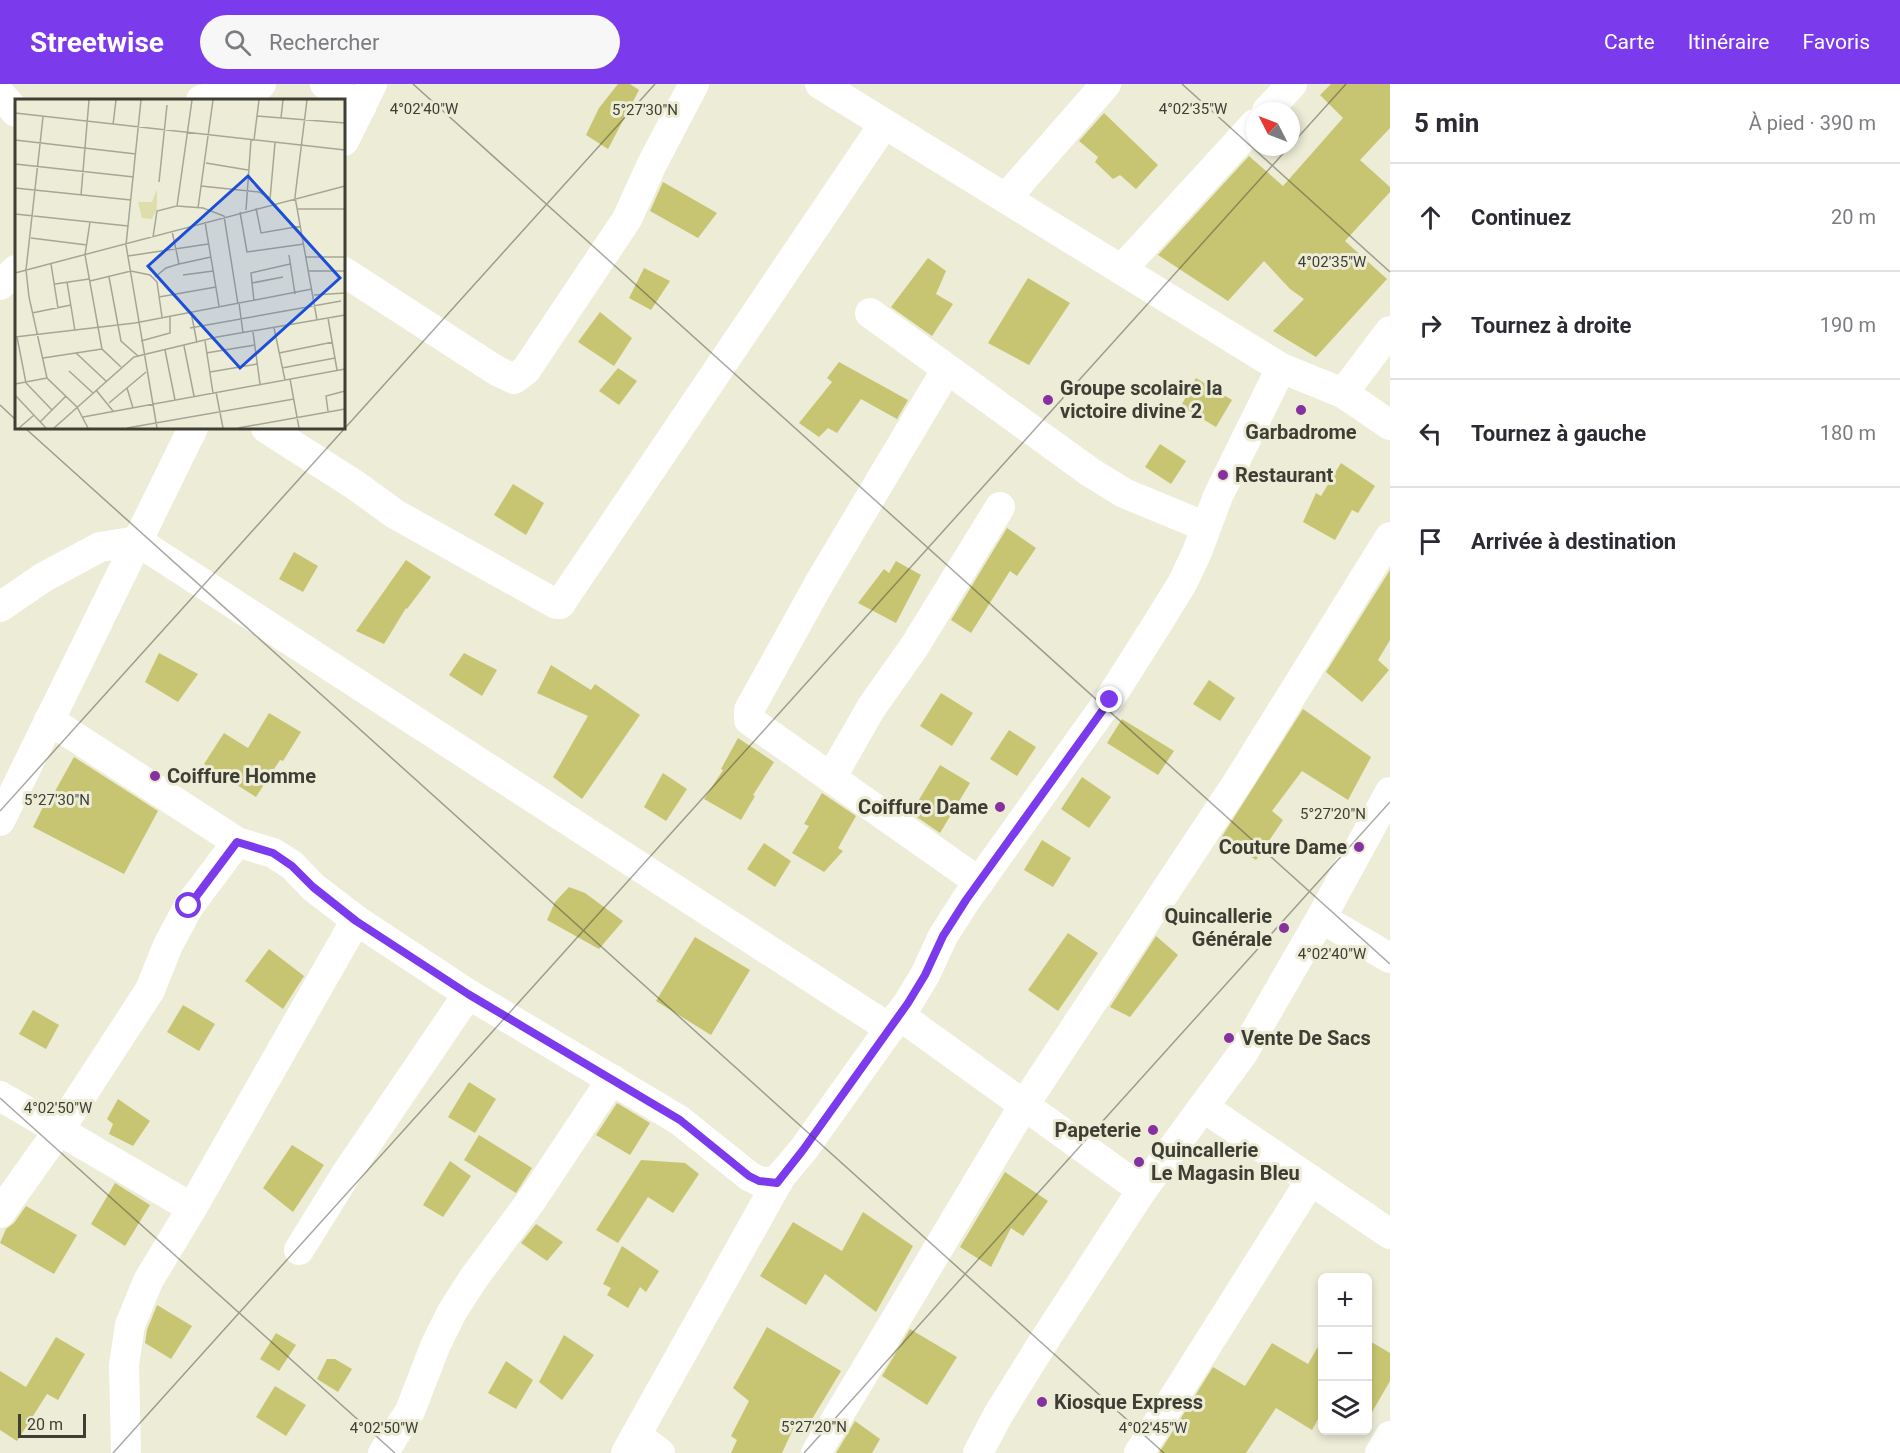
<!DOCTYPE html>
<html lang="fr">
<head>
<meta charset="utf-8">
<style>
  body { margin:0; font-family:Roboto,sans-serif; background:#f7f7f7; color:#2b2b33 }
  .controls { position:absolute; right:18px; bottom:18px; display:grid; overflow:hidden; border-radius:9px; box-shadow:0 3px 9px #0003 }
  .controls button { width:54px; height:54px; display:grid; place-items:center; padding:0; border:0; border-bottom:2px solid #e1e1e2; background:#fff; color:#2b2b33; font:30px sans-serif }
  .compass { position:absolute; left:1246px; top:18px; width:54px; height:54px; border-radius:50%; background:#fff; box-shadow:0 3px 9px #0003; rotate:312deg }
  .scale { position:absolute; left:18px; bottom:15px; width:68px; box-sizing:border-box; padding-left:6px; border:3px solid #3e3e35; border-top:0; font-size:16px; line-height:21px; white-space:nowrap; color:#3e3e35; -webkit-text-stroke:4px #ececd7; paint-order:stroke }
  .stop { position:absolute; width:18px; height:18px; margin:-14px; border:4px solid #7c3aed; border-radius:50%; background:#fff }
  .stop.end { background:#7c3aed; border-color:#fff; box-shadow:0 2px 6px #0008 }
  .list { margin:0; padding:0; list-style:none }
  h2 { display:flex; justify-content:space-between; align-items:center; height:78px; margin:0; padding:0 24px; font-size:26px }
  h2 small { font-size:20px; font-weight:400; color:#7c7c81 }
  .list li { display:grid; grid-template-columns:39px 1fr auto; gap:18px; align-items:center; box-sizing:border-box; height:108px; padding:0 24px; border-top:2px solid #e1e1e2 }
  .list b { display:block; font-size:22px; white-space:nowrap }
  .list em { font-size:20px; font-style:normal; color:#7c7c81 }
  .icon { flex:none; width:33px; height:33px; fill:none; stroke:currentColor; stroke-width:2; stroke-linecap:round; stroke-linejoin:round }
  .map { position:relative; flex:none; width:1390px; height:1369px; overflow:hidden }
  header { display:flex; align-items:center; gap:36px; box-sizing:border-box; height:84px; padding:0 30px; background:#7c3aed; color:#fff }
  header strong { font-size:28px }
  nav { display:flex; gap:33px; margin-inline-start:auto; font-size:21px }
  .search { width:420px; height:54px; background:#f7f7f7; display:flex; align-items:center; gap:15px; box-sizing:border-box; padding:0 21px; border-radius:33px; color:#7c7c81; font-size:22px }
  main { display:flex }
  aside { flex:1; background:#fff }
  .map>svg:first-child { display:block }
</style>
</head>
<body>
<header>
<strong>Streetwise</strong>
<div class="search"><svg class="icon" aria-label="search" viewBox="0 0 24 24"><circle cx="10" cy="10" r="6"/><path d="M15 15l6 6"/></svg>Rechercher</div>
<nav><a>Carte</a><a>Itinéraire</a><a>Favoris</a></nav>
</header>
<main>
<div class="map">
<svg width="1390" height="1369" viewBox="0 0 1390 1369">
  <rect width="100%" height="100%" fill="#ececd7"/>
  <!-- building -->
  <g fill="#c8c572">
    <polygon points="618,0 630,0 639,6 608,65 586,51 599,24"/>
    <polygon points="1331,0 1390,0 1390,44 1360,76 1390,103 1390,108 1345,157 1387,195 1316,273 1273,247 1304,215 1290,205 1264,177 1228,217 1158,171 1249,72 1283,102 1343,34 1320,11"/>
    <polygon points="1104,29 1158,81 1136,105 1120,91 1113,95 1095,78 1098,73 1079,57"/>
    <polygon points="663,98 717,129 698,154 650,127"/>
    <polygon points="928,174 946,187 936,210 953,220 932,252 891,223"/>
    <polygon points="644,184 670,197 651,226 629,214"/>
    <polygon points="1028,194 1070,219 1029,281 988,259"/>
    <polygon points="600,228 632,254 614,282 578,258"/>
    <polygon points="839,278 908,316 897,335 861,315 837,349 828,344 819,353 799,339 832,298 827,294"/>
    <polygon points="618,284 637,297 619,321 599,307"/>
    <polygon points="1196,294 1232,316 1216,343 1181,322"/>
    <polygon points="1160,360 1186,377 1171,400 1145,383"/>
    <polygon points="1341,379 1375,402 1358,429 1352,426 1335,456 1303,438 1316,409 1321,412"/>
    <polygon points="513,400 544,419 526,451 494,431"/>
    <polygon points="1007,444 1036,464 1017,492 1010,487 971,549 951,536"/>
    <polygon points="294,468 318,482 303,508 279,495"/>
    <polygon points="406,476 431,493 407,525 406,524 384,560 356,547"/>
    <polygon points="896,477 921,491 896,539 858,519 884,485 889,489"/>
    <polygon points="1390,486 1390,556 1378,576 1389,586 1362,618 1326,588"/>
    <polygon points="159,569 198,590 178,618 145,598"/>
    <polygon points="464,569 497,586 482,612 449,591"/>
    <polygon points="551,581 591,606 595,600 640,631 582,715 553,693 588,632 537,609"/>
    <polygon points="1209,596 1235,614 1220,637 1193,620"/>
    <polygon points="941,609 973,629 952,662 920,642"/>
    <polygon points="1303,625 1371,673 1348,716 1302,687 1272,727 1283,736 1256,776 1221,754"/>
    <polygon points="269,629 301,648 283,677 280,676 256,713 204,680 224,649 248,664"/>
    <polygon points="1122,635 1174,667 1158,691 1107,659"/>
    <polygon points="1009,646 1036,663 1017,692 990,675"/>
    <polygon points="738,654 774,678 753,711 755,712 741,736 704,715 723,686 721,685"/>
    <polygon points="74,673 158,727 124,790 33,743 46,717 49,718"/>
    <polygon points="940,681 970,699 940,749 911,729"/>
    <polygon points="663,689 687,705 666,737 644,723"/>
    <polygon points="1082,693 1111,713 1089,744 1061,725"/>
    <polygon points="822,709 856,732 838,764 843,767 824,788 792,769 809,742 804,740"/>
    <polygon points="1042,756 1071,774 1053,803 1024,786"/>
    <polygon points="764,759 791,777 775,803 747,785"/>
    <polygon points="569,803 585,809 623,837 599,865 547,836 555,818"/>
    <polygon points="1068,849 1098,869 1058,927 1028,906"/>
    <polygon points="1156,852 1178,871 1130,933 1110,923"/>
    <polygon points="695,853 750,886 711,951 656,917"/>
    <polygon points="269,865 304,892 283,925 245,897"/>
    <polygon points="183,921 215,940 199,967 167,948"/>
    <polygon points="33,926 59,941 46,965 19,950"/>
    <polygon points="469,998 496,1015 475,1049 448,1033"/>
    <polygon points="118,1015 150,1037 133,1062 109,1050 113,1040 107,1035"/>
    <polygon points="617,1019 650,1039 630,1071 596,1051"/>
    <polygon points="479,1051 532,1084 516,1109 464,1076"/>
    <polygon points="292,1061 324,1081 293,1128 263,1104"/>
    <polygon points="641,1076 685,1079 699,1090 673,1129 648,1113 618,1159 596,1146"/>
    <polygon points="450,1077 471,1092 443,1133 423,1121"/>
    <polygon points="1005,1088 1048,1117 1023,1152 1011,1144 991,1183 960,1163"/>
    <polygon points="115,1099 150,1121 125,1162 91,1140"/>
    <polygon points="26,1122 77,1151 54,1190 0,1159 6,1145 14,1139"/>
    <polygon points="863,1128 913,1162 876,1228 825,1190 806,1221 760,1192 793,1138 842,1167"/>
    <polygon points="536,1140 563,1158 547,1177 521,1159"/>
    <polygon points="622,1162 659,1187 646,1208 640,1203 628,1224 607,1211 611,1204 603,1200"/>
    <polygon points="157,1221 192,1242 171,1275 145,1259 147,1246"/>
    <polygon points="767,1243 841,1287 803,1350 794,1343 782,1369 731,1369 737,1356 731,1352 749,1317 733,1304"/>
    <polygon points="910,1245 957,1273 927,1321 882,1292"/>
    <polygon points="276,1249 296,1261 279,1287 260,1275"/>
    <polygon points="564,1251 594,1271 562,1316 539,1298"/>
    <polygon points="56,1253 85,1270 58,1316 47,1310 17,1357 0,1346 0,1287 26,1303"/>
    <polygon points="1323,1254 1323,1326 1312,1346 1276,1324 1246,1369 1159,1369 1213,1283 1245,1302 1272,1259 1308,1280"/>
    <polygon points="1368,1256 1390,1269 1390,1297 1368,1335"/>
    <polygon points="327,1275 335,1275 352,1285 338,1308 317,1295"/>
    <polygon points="506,1277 533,1296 516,1325 488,1309"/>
    <polygon points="275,1302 306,1321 286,1352 256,1333"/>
    <polygon points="855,1337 880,1355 872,1369 836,1369"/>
  </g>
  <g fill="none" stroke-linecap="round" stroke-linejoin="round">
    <!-- minor -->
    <g stroke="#fff" stroke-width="30">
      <polyline points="325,0 361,24"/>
      <polyline points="820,0 1281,284 1343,309 1390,341"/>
      <polyline points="0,10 16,28"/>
      <polyline points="201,16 261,0"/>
      <polyline points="1267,27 1292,0"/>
      <polyline points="344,57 372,0"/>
      <polyline points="1006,114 1106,0"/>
      <polyline points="1122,185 1255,40"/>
      <polyline points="344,188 497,287 514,295 526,286 627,135 652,80 694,0"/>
      <polyline points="0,201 16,186"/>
      <polyline points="870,229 1090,388 1124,409 1206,443"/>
      <polyline points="947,285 820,498 749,626 749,636 979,798"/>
      <polyline points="1343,309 1390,247"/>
      <polyline points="266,344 355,401 395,430 556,520 560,520 884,40"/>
      <polyline points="0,523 44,493 100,463 137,457 889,944"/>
      <polyline points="49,636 237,758 273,769 292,781 313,803 356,836 468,910 679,1036 749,1092 759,1097 777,1099"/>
      <polyline points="831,694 871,624 914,563 1000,423"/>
      <polyline points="0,737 193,344"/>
      <polyline points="1321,834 1390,874"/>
      <polyline points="899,931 1142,1106"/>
      <polyline points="0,1012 192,1124 148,1197 130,1241 124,1281 126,1369"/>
      <polyline points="1203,1023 1390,1150"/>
      <polyline points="192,1124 356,836"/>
      <polyline points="0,1129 59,1046 150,906 168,861 189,822 237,758"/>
      <polyline points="299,1166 346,1090 468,910"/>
      <polyline points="636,1351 660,1369"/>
      <polyline points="383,1369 410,1327 436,1260 452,1228 473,1195 531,1117 612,995"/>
      <polyline points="626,1369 781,1092 803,1066 908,919 925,891 943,852 966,816 1109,616 1159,537 1183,498 1197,468 1218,412 1281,284"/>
      <polyline points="816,1369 1024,1021 1239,696 1390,453"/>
      <polyline points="978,1369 998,1331 1042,1260 1142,1106 1243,969 1321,834 1390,708"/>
      <polyline points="1139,1369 1311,1096"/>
      <polyline points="1380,1369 1390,1352"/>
    </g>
  </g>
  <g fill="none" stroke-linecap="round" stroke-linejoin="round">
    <!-- route -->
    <polyline stroke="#7c3aed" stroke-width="8" points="189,822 237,758 273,769 292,782 313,803 356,837 468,910 680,1036 749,1092 759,1097 777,1099 803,1066 908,919 925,891 943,852 966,816 1110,616"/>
  </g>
  <!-- ticks -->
  <path fill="none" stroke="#3e3e35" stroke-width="1.5" stroke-opacity="0.45" d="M 413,0 L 1390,880M 1182,0 L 1390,188M 1291,61 L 1346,0M 0,321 L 16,336M 25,344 L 1164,1369M 0,727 L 655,0M 0,1014 L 395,1369M 113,1369 L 1289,63M 804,1369 L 1390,718"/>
  <!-- markers -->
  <g fill="#85319f" stroke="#ececd7" stroke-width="2">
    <circle cx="1048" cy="316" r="6"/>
    <circle cx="1301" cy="326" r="6"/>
    <circle cx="1223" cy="391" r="6"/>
    <circle cx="155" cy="692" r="6"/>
    <circle cx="1000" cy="723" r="6"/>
    <circle cx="1359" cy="763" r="6"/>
    <circle cx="1284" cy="844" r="6"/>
    <circle cx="1229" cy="954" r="6"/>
    <circle cx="1153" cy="1046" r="6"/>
    <circle cx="1139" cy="1078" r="6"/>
    <circle cx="1042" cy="1318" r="6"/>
  </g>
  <g text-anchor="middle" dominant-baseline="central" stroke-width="6" stroke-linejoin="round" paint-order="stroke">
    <!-- poi labels -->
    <g font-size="20" font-weight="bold" fill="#3e3e35" stroke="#ececd7" text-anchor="start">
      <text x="1060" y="304">Groupe scolaire la<tspan x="1060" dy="23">victoire divine 2</tspan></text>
      <text x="1301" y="348" text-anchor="middle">Garbadrome</text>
      <text x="1235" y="391">Restaurant</text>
      <text x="167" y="692">Coiffure Homme</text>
      <text x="988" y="723" text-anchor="end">Coiffure Dame</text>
      <text x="1347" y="763" text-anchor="end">Couture Dame</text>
      <text x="1272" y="832" text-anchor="end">Quincallerie<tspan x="1272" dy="23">Générale</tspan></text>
      <text x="1241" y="954">Vente De Sacs</text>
      <text x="1141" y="1046" text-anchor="end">Papeterie</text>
      <text x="1151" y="1066">Quincallerie<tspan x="1151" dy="23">Le Magasin Bleu</tspan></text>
      <text x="1054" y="1318">Kiosque Express</text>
    </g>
  </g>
  <!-- overview -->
  <g transform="translate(15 15)">
    <rect width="330" height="330" fill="#ececd7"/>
    <path d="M 142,90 L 142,110 L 137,120 L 127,119 L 123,103 L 137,103 Z" fill="#dedeac"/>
    <path fill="none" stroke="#a6a696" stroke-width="1.5" d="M 126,1 L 111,146 L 142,329M 292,1 L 280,98 L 302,221M 0,14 L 330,51M 242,17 L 330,24M 28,18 L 11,171 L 14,198 L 32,279 L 62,308 L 73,329M 266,19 L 268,1M 98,26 L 101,1M 0,41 L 121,55M 239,41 L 244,1M 191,64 L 233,71M 0,65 L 119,78M 144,83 L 152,6M 186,87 L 244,93 L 255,99M 0,89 L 116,101M 66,96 L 74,1M 255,100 L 260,44M 162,107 L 188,109 L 209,117 L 223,205M 183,109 L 198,1M 241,109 L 246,134 L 286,127M 283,110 L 330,110M 231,111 L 236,41M 225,113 L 232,153 L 289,145M 0,115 L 113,127M 75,123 L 70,156 L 87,250 L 106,268M 190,123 L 204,207M 138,138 L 142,112 L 162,107 L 177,1M 16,139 L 72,146M 274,156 L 280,195M 113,157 L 193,145M 291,158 L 330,158M 36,165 L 43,209M 164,165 L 196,158M 294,172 L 330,172M 0,174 L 330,87M 168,176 L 198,172M 94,178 L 106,242 L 123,257M 140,178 L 151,169 L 164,165 L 157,132M 75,182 L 116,172 L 135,176 L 142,183 L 147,218M 52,183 L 60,232M 237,184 L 268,178M 40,185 L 74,180M 299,196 L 330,194M 144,198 L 201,188M 239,202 L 236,174 L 275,165M 224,204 L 228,234M 176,213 L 182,244M 17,214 L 56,206M 313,219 L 322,271M 175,229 L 326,202M 259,229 L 270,281M 238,233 L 245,285M 0,238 L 120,224 L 297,190M 2,238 L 11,284 L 37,311M 126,242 L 155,234 L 155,217M 190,242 L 198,294M 169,247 L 179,297M 150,251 L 160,301M 61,254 L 91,282M 191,254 L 240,246M 264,254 L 318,243M 28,259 L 87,250M 267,269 L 320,259M 54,272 L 78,294M 195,273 L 242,265M 275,280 L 284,329M 0,285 L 32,279M 112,289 L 118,309M 81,291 L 98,312M 201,293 L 208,329M 0,296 L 31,329M 94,304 L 131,273M 313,312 L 311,297 L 330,292M 68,318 L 330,270M 25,323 L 51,297M 4,329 L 19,316M 39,329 L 119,258 L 202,238 L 330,216M 112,329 L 279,300M 223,329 L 330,310"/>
    <path fill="#1d4ed8" fill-opacity="0.15" stroke="#1d4ed8" stroke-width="3" d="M 233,77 L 325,179 L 225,269 L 133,167 Z"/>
    <rect width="330" height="330" fill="none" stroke="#3e3e35" stroke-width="3"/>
  </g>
  <g font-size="15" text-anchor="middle" fill="#3e3e35" stroke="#ececd7" stroke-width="6" stroke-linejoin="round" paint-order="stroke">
    <text x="424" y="30">4°02'40"W</text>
    <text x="1193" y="30">4°02'35"W</text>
    <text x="645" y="31">5°27'30"N</text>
    <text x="1332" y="183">4°02'35"W</text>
    <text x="57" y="721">5°27'30"N</text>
    <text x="1333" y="735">5°27'20"N</text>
    <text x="1332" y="875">4°02'40"W</text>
    <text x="58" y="1029">4°02'50"W</text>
    <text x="814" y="1348">5°27'20"N</text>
    <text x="384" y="1349">4°02'50"W</text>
    <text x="1153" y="1349">4°02'45"W</text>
  </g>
</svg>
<div class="controls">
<button>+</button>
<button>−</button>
<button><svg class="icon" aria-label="layers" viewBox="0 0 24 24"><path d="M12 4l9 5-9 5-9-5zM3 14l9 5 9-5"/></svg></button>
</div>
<svg class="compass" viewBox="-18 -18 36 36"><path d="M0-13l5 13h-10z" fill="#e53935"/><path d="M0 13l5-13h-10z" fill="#7c7c81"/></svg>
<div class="scale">20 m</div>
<div class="stop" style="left:189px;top:822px"></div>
<div class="stop end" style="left:1110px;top:616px"></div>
</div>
<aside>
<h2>5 min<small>À pied · 390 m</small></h2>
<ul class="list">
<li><svg class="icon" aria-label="ahead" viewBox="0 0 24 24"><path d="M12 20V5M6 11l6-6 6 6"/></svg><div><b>Continuez</b></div><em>20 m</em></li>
<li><svg class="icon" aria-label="right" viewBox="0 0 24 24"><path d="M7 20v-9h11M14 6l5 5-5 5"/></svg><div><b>Tournez à droite</b></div><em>190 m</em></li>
<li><svg class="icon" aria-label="left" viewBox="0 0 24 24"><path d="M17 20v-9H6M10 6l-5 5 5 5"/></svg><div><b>Tournez à gauche</b></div><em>180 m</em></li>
<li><svg class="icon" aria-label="arrive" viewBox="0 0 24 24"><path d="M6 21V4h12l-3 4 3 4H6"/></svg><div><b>Arrivée à destination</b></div></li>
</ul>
</aside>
</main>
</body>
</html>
